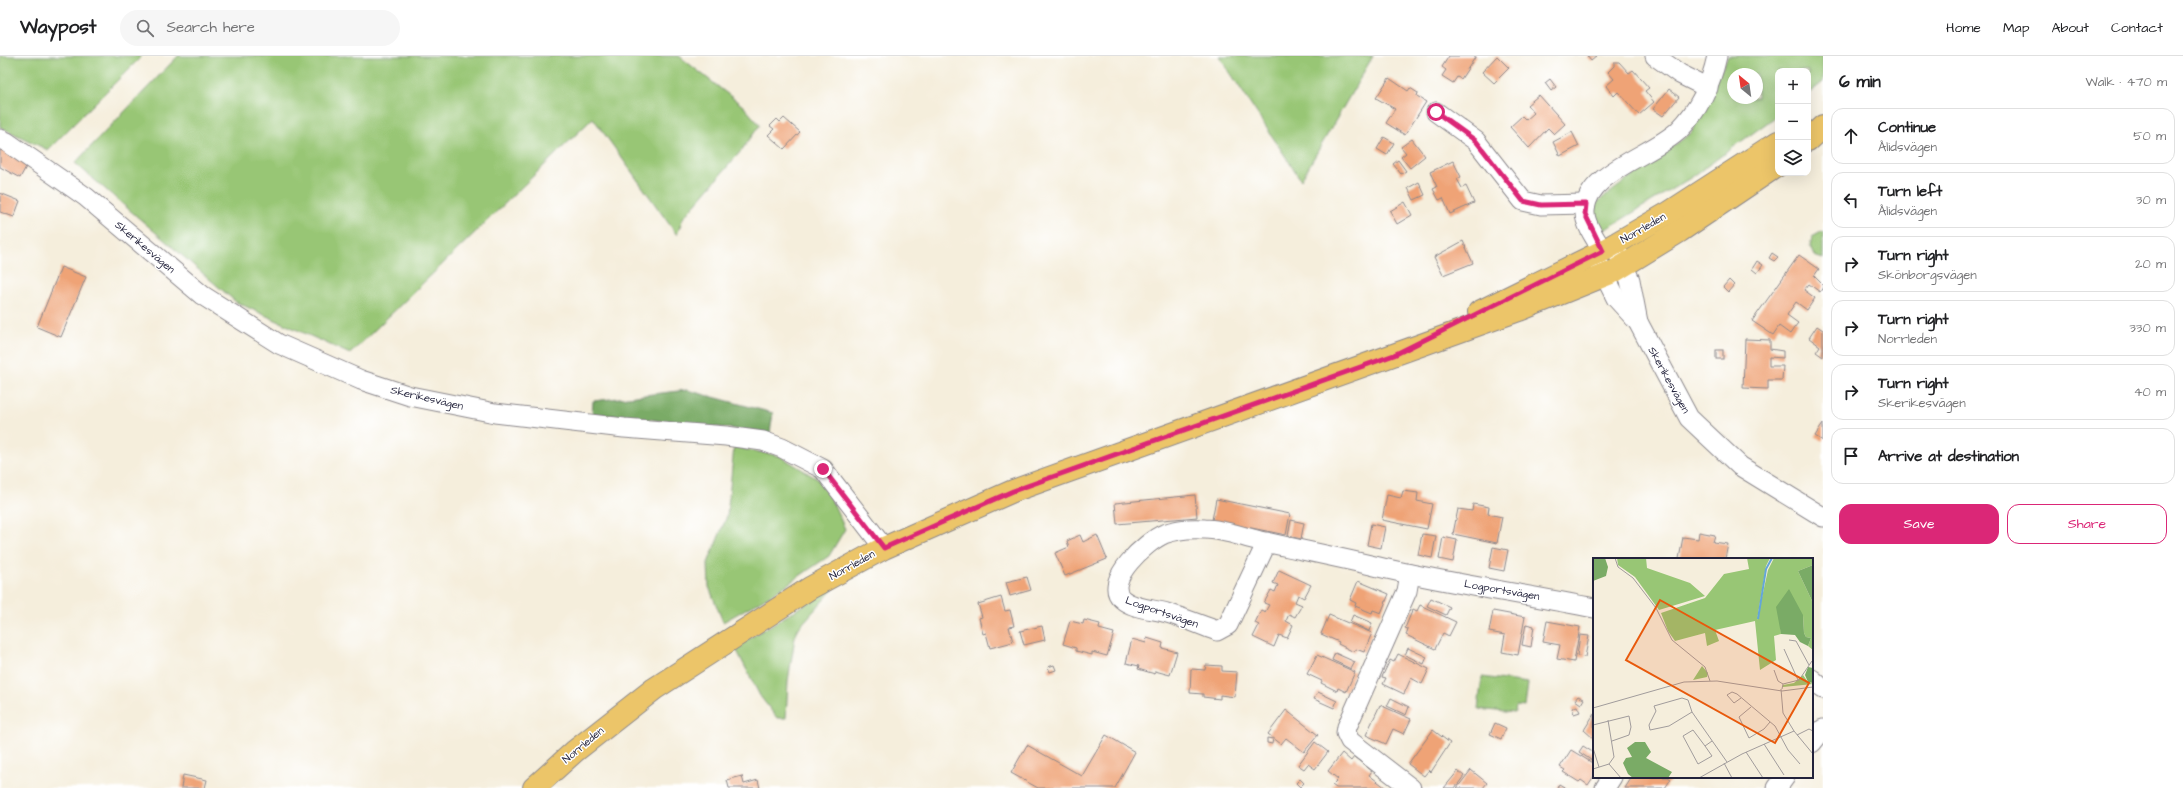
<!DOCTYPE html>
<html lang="en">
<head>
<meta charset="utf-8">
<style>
  body { margin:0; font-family:"Architects Daughter",sans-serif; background:#f6f6f6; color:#202124 }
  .controls { position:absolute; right:12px; top:12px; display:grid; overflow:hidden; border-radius:8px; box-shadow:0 4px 16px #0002 }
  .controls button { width:36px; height:36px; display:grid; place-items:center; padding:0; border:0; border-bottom:1px solid #e0e0e0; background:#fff; color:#202124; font:20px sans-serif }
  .compass { position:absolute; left:1727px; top:12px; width:36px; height:36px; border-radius:50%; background:#fff; box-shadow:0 4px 16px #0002; rotate:331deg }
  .stop { position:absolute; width:12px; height:12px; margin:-9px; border:3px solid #db2777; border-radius:50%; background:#fff }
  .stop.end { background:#db2777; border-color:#fff; box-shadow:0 1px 4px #0008 }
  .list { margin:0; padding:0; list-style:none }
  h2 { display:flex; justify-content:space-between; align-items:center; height:52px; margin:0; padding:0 16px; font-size:17px }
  h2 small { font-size:13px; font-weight:400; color:#757577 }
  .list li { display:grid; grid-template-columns:26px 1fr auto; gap:12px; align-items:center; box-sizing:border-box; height:56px; margin:0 8px 8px; padding:0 8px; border:1px solid #e0e0e0; border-radius:12px }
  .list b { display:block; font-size:15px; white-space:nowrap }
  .list p { margin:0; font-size:13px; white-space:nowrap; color:#757577 }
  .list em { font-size:13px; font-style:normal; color:#757577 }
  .actions { display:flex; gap:8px; padding:12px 16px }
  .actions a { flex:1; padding:9px 0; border:1px solid #db2777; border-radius:12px; text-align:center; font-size:14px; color:#db2777 }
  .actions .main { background:#db2777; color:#fff }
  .icon { flex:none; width:22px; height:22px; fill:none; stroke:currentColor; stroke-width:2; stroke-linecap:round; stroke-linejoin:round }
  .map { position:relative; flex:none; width:1823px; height:732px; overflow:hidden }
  header { display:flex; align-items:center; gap:24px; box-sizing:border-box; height:56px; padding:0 20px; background:#fff; border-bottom:1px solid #e0e0e0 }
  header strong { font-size:19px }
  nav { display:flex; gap:22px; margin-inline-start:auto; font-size:14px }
  .search { width:280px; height:36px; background:#f6f6f6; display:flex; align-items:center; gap:10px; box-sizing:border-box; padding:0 14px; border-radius:22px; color:#757577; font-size:15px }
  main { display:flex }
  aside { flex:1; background:#fff }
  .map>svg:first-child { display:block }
</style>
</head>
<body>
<header>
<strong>Waypost</strong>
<div class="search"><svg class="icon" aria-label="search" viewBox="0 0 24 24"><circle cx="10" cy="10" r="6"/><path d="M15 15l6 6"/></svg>Search here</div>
<nav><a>Home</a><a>Map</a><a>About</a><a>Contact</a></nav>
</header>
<main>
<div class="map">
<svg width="1823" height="732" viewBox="0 0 1823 732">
  <rect width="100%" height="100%" fill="#fff"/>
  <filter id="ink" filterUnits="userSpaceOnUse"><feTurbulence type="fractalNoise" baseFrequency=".025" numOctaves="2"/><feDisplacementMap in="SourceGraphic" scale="8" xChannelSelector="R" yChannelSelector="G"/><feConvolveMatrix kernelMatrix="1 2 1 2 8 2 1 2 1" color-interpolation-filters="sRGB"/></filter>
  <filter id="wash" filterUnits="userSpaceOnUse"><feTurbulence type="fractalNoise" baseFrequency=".012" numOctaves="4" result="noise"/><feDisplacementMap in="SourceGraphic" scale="16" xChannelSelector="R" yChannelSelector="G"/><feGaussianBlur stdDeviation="0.9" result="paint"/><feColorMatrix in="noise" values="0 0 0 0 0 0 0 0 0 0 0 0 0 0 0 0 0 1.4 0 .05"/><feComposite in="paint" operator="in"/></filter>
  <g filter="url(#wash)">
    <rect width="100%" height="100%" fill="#f5eedc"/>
    <!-- green -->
    <g fill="#98c675" stroke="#5d7458" fill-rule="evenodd">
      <polygon points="0,0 142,0 48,94 0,71"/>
      <polygon points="178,0 679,0 743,50 760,69 741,95 683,162 677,179 593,62 350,298 236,246 75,107"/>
      <polygon points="1219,0 1373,0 1301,124"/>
      <path d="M 1728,0 L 1823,0 L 1823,26 L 1808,38 L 1808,15 L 1778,15 L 1778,59 L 1692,121 L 1601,176 L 1593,149 L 1691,77 ZM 1733,18 L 1757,18 L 1757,42 L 1733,42 Z"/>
      <polygon points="1823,175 1823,203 1814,200 1810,191 1812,181"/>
      <polygon points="734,391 780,400 824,427 845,473 829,500 776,536 723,566 709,531 708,507 727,460"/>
      <polygon points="837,529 796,575 788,625 786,662 777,662 760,640 735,591"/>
      <polygon points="1482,621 1528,627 1525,651 1516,650 1515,657 1478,653"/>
    </g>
    <!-- forest -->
    <polygon fill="#7aab66" stroke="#4e6650" points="687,334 773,357 770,377 592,357 593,345"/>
    <g id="blocks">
      <!-- building -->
      <g fill="#efa376">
        <polygon points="1449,0 1476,0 1461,23 1457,21 1453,27 1442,20 1446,14 1442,11"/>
        <polygon points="1497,0 1509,12 1494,27 1482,16"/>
        <polygon points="1587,0 1597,0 1591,5"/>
        <polygon points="1614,6 1619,6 1629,17 1633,14 1649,32 1645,35 1654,46 1639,59 1618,36 1614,40 1606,30 1614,23 1608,16 1614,10"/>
        <polygon points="1389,22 1408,35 1410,32 1418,37 1417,40 1426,46 1405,79 1386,67 1395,53 1376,42"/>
        <polygon points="1550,23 1556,31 1551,35 1545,27"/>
        <polygon points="1669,33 1679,41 1663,60 1653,53"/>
        <polygon points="1539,39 1565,68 1554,78 1548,72 1529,92 1510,71 1522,60 1526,64 1534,57 1527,49"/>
        <polygon points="784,62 800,76 784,93 768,79 774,73 770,70 777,63 780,66"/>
        <polygon points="1572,76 1579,90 1560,100 1553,86"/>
        <polygon points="1384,81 1394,87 1387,99 1377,93"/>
        <polygon points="1412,83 1425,100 1410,112 1401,101 1406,97 1401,91"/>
        <polygon points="0,92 28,107 20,122 0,111"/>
        <polygon points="1398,104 1406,115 1401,118 1393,108"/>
        <polygon points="1453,105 1461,121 1457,123 1462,132 1466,130 1474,147 1450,158 1443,142 1439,144 1433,133 1437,131 1430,116"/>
        <polygon points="1419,126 1425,139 1414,144 1408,132"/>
        <polygon points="0,137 20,145 14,161 0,156"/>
        <polygon points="1405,146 1412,159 1397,168 1390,155"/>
        <polygon points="1463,185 1473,207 1443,219 1434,201"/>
        <polygon points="1772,197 1778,201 1774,205 1769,202"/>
        <polygon points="1799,199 1819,213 1814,220 1823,229 1823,231 1820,236 1809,228 1804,234 1815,242 1807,254 1796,246 1787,259 1798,267 1794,272 1790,278 1779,270 1773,279 1752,265"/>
        <polygon points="1757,205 1763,209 1757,217 1752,213"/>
        <polygon points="61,211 86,221 61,281 37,271"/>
        <polygon points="1729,224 1734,229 1728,236 1723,231"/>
        <polygon points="1817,270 1823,274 1823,301 1816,296 1820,290 1809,282"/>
        <polygon points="1745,283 1770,284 1770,293 1783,295 1783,302 1769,301 1769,310 1783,310 1782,324 1768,324 1768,333 1743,332"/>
        <rect x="1716" y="294" width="7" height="9"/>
        <polygon points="1823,368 1823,385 1815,380"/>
        <polygon points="1403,435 1418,437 1417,445 1432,448 1427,473 1382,464 1387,439 1401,442"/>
        <polygon points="1195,439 1197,461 1117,468 1115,447"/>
        <polygon points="1216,443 1290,458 1286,479 1212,464"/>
        <polygon points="1473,448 1489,451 1488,458 1502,461 1497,487 1453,478 1458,453 1472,455"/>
        <polygon points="1291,464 1304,467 1301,483 1288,480"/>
        <polygon points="1371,468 1385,471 1381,492 1367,489"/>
        <polygon points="1699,476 1715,479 1713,486 1728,488 1725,503 1679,503 1683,481 1698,483"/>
        <polygon points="1422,478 1436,480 1432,502 1418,499"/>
        <polygon points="1080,479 1083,486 1097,479 1107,503 1065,520 1055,497 1069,491 1067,485"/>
        <polygon points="1443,481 1457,484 1453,506 1439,503"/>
        <polygon points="1493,491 1508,494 1504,515 1489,512"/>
        <polygon points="1279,514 1311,529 1304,542 1298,539 1295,546 1302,549 1295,561 1289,558 1286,565 1293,569 1287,582 1279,579 1274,591 1253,581 1259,569 1255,567 1261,554 1265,556 1269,549 1264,547 1271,534 1275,536 1278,529 1273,527"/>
        <polygon points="1027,521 1031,534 1010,540 1006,526"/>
        <polygon points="1358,525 1389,538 1381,557 1373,554 1372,557 1355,550 1356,547 1350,544"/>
        <polygon points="1001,541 1005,555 1010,554 1014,570 1009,571 1013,586 990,592 986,577 983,578 979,562 982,561 978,548"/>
        <polygon points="1431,542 1450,551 1446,559 1427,550"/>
        <polygon points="1420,549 1456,566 1449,580 1443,577 1435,593 1406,579 1408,573 1405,572 1413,553 1417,555"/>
        <polygon points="1493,555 1525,561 1518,599 1502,596 1505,579 1489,576"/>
        <polygon points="1329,559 1372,577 1364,596 1356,593 1354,596 1338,588 1339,586 1321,578"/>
        <polygon points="1353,559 1372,567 1369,575 1350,566"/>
        <polygon points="1084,564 1100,568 1099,573 1114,577 1107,600 1092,596 1092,599 1076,595 1076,592 1063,588 1070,565 1083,568"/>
        <polygon points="1547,565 1580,571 1574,606 1557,603 1560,589 1543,586"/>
        <polygon points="1526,568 1534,570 1531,591 1522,589"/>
        <polygon points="1042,570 1045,584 1024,589 1020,575"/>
        <polygon points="1580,579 1589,580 1585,601 1577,600"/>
        <polygon points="1147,582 1163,587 1162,592 1177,596 1170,619 1155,615 1155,618 1138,613 1139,610 1126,607 1132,583 1146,587"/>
        <polygon points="1408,592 1427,601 1424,608 1405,599"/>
        <polygon points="1335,597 1355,606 1351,613 1332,604"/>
        <polygon points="1398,598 1429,613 1422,628 1411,622 1404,638 1383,628 1386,622 1382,621 1390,604 1394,606"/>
        <polygon points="1317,599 1355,616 1346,636 1338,632 1337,635 1321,627 1322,625 1307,618"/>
        <polygon points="1054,609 1056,614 1050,616 1048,611"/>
        <polygon points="1206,609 1222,610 1222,615 1237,616 1235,641 1220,639 1220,643 1203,641 1203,638 1190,637 1191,613 1205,614"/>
        <polygon points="1318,636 1337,645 1334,652 1314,643"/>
        <polygon points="1578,640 1584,643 1581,648 1575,644"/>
        <polygon points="1391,642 1409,651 1406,659 1387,650"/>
        <polygon points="1380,649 1411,663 1404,678 1393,673 1386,688 1366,679"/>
        <polygon points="1577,650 1580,656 1574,658 1572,652"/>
        <polygon points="1286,654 1318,679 1304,696 1286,682 1281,688 1268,678"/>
        <polygon points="1594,658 1594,683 1584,674"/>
        <polygon points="1495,667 1506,672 1501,683 1490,678"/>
        <polygon points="1433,674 1450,687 1431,716 1429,714 1424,720 1408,708"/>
        <polygon points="1106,679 1135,696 1115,732 1038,732 1011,717 1027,689 1082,720"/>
        <polygon points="1267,682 1273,683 1272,688 1267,687"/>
        <polygon points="1315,686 1328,696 1315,713 1308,708 1304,713 1298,709"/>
        <polygon points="1583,690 1594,697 1594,706 1579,696"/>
        <polygon points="1571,694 1594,708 1594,720 1588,729 1581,724 1579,726 1563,716 1565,714 1560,711"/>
        <polygon points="1342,697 1351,705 1354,701 1372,715 1369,719 1386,732 1336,732 1332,729 1338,723 1328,715"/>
        <polygon points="1471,714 1487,727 1483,732 1457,732"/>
        <polygon points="1458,715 1464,720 1455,732 1444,732"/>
        <polygon points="183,719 207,724 205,732 181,732"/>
        <polygon points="742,720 744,728 758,724 760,732 729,732 727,724"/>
        <polygon points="1632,721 1668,721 1671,723 1665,732 1625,732"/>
        <polygon points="1300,723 1304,727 1300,731 1296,727"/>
        <polygon points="1559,728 1566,732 1557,732"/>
      </g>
    </g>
  </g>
  <g filter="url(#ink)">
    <use href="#blocks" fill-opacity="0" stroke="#8c888c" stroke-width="1"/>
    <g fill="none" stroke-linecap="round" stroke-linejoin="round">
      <!-- minor casing -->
      <g stroke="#8c888c" stroke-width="21">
        <g id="minor">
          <polyline points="1655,0 1680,18 1708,32"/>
          <polyline points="1436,56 1476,85 1523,145 1541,149 1586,148"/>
          <polyline points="0,83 7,86 86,141 202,239 279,288 361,324 410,340 495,357 624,372 726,380 763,385 782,392 823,413 884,492"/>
          <path d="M 1603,195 C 1597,185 1585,169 1585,157 C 1583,117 1654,99 1679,74 C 1700,53 1711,28 1717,0"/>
          <polyline points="1618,197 1630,224 1638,266"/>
          <polyline points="1598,206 1616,242 1638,266 1689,362 1740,410 1823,461"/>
          <path d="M 1267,486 L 1228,569 L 1217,575 C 1201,569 1184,562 1167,557 C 1154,553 1133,553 1122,543 C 1102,525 1147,485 1164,478 C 1177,473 1191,472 1205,473 C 1223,473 1242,481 1260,485 C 1301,494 1342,502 1383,512 C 1453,528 1524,538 1594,552"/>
          <polyline points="1410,518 1407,535 1347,671 1346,677 1350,685 1411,732"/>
          <polyline points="1812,623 1823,633"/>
          <polyline points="1812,687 1823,673"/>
          <polyline points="1605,732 1612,721"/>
          <polyline points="1777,732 1785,721"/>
        </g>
      </g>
      <!-- major casing -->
      <g stroke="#8c888c" stroke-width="24">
        <g id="major">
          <polyline points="1808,84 1823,70"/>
          <polyline points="1479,256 1603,195 1670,156 1778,86"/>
          <polyline points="534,732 575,695 654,633 810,532 884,492 1013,435 1519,254 1613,216 1680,175 1778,109"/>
        </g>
      </g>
      <!-- minor -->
      <use href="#minor" stroke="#fff" stroke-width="19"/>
      <!-- major -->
      <use href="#major" stroke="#ecc569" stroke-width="22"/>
    </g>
  </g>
  <g fill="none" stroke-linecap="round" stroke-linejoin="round" filter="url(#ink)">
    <!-- route -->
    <polyline stroke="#db2777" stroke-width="5" points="823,413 884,492 1013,435 1394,299 1603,195 1585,158 1586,148 1541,149 1523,145 1476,85 1436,56"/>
  </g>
  <g text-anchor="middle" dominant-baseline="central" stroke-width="3" stroke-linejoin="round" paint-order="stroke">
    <!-- street labels -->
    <g font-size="11" fill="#22223b" stroke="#fff">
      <text transform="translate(1643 172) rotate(-30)">Norrleden</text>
      <text transform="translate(145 191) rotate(40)">Skerikesvägen</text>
      <text transform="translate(1669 324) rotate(61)">Skerikesvägen</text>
      <text transform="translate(427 342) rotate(13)">Skerikesvägen</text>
      <text transform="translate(852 509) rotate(-29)">Norrleden</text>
      <text transform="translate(1502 534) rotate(10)">Logportsvägen</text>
      <text transform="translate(1162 556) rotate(19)">Logportsvägen</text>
      <text transform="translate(583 689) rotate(-40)">Norrleden</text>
    </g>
  </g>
  <!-- overview -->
  <g transform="translate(1593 502)">
    <rect width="220" height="220" fill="#f5eedc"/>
    <path d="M 24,0 L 53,0 L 54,10 L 97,25 L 112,38 L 66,52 L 42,19 L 25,7 ZM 154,0 L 177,0 L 173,8 L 164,62 L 175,12 L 181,0 L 220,0 L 220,7 L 205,13 L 220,45 L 220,92 L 215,88 L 218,80 L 213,79 L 211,75 L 210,57 L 187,60 L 188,76 L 181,78 L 183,102 L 167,112 L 162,63 L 122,72 L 126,83 L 114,88 L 112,75 L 82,83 L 75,73 L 68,55 L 112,40 L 131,16 L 156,11 ZM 109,108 L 115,115 L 114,119 L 100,122 ZM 210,117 L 215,124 L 220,126 L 190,129 L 190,127 L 201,125 Z" fill="#98c675"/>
    <path d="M 1,0 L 12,0 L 15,9 L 13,18 L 0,23 ZM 220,7 L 220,45 L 205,13 ZM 196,31 L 210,57 L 211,75 L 213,79 L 218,80 L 215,88 L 207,84 L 202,77 L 188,76 L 183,49 ZM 215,109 L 220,110 L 220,125 L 215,124 L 212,117 ZM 42,184 L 52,184 L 58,194 L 53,200 L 79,214 L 75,220 L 40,220 L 35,216 L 30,205 L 33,200 L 39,199 L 34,190 Z" fill="#7aab66"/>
    <path fill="none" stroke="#64a6d8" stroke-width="2" d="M 165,61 L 173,11 L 179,0"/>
    <path fill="none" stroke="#a19c9c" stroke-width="1" d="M 22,0 L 25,9 L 40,20 L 63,50 L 79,82 L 112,109 L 117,123M 196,82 L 203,83 L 216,107M 191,91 L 205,122M 181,112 L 185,123 L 190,126M 188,131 L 190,155 L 201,173 L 220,196M 189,131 L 190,126 L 206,122 L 219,103M 89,140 L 95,142 L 99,154 L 76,168 L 57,172 L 56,167 L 63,153 L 61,148 ZM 148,140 L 141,145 L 134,137 L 139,134 L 144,136 L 182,168 L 195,192 L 207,206M 158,149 L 146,159 L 156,180 L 171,171 L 177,164M 0,150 L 91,124 L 124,123 L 189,133 L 220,129M 99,154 L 134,204M 0,167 L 36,158 L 38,169 L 36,177 L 19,183M 204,177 L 216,171 L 220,173M 171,186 L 191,217M 112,188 L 119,198 L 105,206 L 90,178 L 100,172 L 112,188 L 119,183M 0,190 L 6,209M 153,194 L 170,220M 131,205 L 139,220M 16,206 L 28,220M 0,211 L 16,206 L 21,199 L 15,162M 106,220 L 149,196 L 201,173"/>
    <path fill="#e8590c" fill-opacity="0.15" stroke="#e8590c" stroke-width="2" d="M 67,42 L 216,125 L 182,185 L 33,102 Z"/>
    <rect width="220" height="220" fill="none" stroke="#22223b" stroke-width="2"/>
  </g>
</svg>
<div class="controls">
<button>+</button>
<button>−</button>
<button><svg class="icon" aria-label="layers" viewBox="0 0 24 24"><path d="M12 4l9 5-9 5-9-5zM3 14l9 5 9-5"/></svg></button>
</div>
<svg class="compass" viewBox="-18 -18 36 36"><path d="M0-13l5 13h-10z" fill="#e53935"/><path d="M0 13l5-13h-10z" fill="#757577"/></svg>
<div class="stop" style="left:1436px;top:56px"></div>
<div class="stop end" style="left:823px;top:413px"></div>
</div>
<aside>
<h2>6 min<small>Walk · 470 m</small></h2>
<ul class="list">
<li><svg class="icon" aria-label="ahead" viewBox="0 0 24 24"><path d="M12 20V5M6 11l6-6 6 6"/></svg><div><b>Continue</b><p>Ålidsvägen</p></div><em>50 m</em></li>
<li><svg class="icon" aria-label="left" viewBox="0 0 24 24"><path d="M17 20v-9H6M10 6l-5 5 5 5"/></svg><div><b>Turn left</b><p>Ålidsvägen</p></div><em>30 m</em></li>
<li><svg class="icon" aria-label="right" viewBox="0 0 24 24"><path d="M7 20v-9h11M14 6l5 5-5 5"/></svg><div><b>Turn right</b><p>Skönborgsvägen</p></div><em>20 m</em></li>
<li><svg class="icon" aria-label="right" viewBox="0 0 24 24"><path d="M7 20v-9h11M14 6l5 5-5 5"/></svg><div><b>Turn right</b><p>Norrleden</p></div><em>330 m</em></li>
<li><svg class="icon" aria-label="right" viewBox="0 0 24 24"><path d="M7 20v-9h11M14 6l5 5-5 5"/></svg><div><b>Turn right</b><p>Skerikesvägen</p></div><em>40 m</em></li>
<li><svg class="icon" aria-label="arrive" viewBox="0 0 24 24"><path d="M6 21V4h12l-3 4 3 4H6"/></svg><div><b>Arrive at destination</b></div></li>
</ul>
<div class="actions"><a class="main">Save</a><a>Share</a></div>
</aside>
</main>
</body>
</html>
